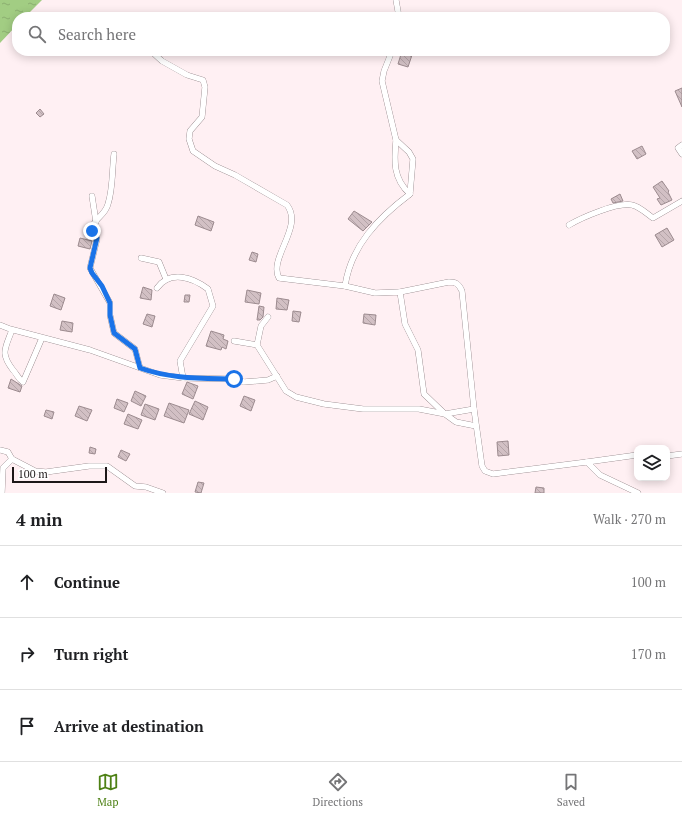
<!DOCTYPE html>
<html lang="en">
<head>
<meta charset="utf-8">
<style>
  body { margin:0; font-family:"PT Serif",serif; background:#f6f6f6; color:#202124 }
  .controls { position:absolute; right:12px; bottom:12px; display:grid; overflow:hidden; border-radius:8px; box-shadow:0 2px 10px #0003 }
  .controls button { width:36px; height:36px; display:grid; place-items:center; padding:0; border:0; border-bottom:1px solid #e0e0e0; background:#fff; color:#202124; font:20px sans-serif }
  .scale { position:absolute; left:12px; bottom:10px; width:95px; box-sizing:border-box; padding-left:4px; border:2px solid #1d1718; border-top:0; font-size:11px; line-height:14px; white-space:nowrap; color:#1d1718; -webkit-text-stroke:3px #fff; paint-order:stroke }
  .stop { position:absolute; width:12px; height:12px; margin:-9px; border:3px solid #1a73e8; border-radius:50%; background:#fff }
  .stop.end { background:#1a73e8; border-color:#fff; box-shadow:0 1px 4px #0008 }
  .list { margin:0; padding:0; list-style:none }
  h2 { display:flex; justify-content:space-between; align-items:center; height:52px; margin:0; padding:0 16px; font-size:17px }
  h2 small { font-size:13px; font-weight:400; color:#757577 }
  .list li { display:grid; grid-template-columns:26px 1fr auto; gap:12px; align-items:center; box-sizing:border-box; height:72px; padding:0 16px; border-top:1px solid #e0e0e0 }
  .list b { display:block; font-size:15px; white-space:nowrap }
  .list em { font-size:13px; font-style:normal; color:#757577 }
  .icon { flex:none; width:22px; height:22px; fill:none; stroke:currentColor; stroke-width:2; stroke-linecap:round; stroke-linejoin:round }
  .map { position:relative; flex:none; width:682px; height:493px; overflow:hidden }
  .search { position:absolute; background:#fff; box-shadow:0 2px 10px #0003; left:12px; right:12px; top:12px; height:44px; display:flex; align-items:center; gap:10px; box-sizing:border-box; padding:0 14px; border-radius:16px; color:#757577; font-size:15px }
  .sheet { height:268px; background:#fff }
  nav { display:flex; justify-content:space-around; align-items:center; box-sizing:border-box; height:56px; border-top:1px solid #e0e0e0; background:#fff; font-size:11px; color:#757577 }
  nav a { display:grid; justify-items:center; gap:2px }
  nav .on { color:#4e8115 }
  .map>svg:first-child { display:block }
</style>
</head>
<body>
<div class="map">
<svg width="682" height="493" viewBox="0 0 682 493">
  <defs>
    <pattern id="water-ripples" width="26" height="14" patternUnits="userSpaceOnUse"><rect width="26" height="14" fill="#a2cd83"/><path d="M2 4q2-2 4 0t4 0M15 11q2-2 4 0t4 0" fill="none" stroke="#8baf70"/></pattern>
    <pattern id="building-back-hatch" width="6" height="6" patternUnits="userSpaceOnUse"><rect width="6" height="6" fill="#d2c0c4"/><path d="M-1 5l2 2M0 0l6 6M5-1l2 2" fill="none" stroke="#b4a4a8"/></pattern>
  </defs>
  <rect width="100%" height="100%" fill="#fff0f3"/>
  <!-- water -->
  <polygon fill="url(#water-ripples)" points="0,0 42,0 25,17 17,17 17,25 0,43"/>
  <!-- building -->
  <g fill="url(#building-back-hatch)" stroke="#9c8b8f">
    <polygon points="402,51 412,55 408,67 398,64"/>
    <polygon points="682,88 682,107 675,91"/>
    <polygon points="40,109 44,114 40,117 36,113"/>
    <polygon points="642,146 646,154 637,159 632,151"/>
    <polygon points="662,181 669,191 668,192 672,200 661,205 657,199 660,198 653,187"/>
    <polygon points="620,194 623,201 613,203 611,199"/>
    <polygon points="354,211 372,222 363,231 348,219"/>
    <polygon points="198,216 214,222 211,231 195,225"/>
    <polygon points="667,228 674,240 662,247 655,235"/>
    <polygon points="80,238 92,241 90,249 78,246"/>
    <polygon points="252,252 258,254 256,262 249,260"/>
    <polygon points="143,287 152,290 151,300 140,298"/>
    <polygon points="247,290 261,293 259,304 245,302"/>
    <polygon points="54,294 65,298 61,310 50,306"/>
    <polygon points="185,295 190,295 189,302 184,302"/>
    <polygon points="277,298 289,300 287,310 276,309"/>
    <polygon points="259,306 264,307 263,317 260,320 257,320"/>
    <polygon points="293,311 301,312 299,322 292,321"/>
    <polygon points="147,314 155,316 152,327 143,324"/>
    <polygon points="364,314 376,315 375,325 363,323"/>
    <polygon points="62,321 73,323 72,332 60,330"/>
    <polygon points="211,331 224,335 223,339 228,341 226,349 222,347 221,350 206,346"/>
    <polygon points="11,379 22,386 20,392 8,388"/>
    <polygon points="187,382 198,386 193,399 182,394"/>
    <polygon points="135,391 146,396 141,406 131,401"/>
    <polygon points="244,396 255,400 251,411 240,406"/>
    <polygon points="117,399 128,403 124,412 114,408"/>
    <polygon points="195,401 208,407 203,420 189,414"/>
    <polygon points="169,403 189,410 184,423 164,416"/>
    <polygon points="145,404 159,409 155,420 141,415"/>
    <polygon points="79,406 92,410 87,421 75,416"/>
    <polygon points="46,410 54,412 52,419 44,416"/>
    <polygon points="128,414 142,420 138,429 124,424"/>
    <polygon points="508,441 509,455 498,456 497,442"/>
    <polygon points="90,447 96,449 95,454 89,453"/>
    <polygon points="121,450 130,454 126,461 118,457"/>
    <polygon points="198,482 204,483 201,493 195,492"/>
    <polygon points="536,487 544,488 544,493 535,493"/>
  </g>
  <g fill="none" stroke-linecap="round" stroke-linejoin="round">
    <!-- street casing -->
    <g stroke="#7c6c70" stroke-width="6">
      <g id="street">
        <polyline points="396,0 399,17"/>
        <path d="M 151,51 L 162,61 L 187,75 L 203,80 L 205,87 L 202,117 L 190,131 L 189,139 L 193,151 L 215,166 L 235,175 L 287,205 C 304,227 268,258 279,278 L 345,286"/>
        <path d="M 392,51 L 384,71 L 382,81 L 396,140 L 409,152 L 413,159 L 410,194 C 378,218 351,246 345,286 L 375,293 L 400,292 L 405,324 L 418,350 L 424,394 L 445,414 L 474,409 L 482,466 L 485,471 L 493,474 L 587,462 L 600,475 L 638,493"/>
        <path d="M 396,140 C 394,161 393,179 410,194"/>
        <polyline points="682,145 678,148 682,154"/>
        <path d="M 114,154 C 112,170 113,189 108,204 C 104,220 85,219 97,239 L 90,268 L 110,303 L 110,315 L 114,333 L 135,349 L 140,368"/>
        <polyline points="92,196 96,222"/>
        <path d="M 569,225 C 581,218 617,202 632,205 C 639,206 647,214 653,218 L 682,201"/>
        <polyline points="141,258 159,262 166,279"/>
        <path d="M 157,288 C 170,270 192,277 208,289 L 213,306 L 180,361 L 183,378"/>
        <path d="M 400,292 L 449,282 C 456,282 459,284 462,291 L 474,409"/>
        <polyline points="0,325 10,329 90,350 160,375 183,378 234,379 244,382 268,380 277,376"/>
        <path d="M 12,330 C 5,349 0,353 13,370 C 17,374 18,379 23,382 L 42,338"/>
        <polyline points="234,341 257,345 286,391 296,397 324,404 363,409 419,409 445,414 456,422 476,426"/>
        <polyline points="257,345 261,326 268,317"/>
        <polyline points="0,450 8,452 12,459 35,471 46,472 89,466 107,466 135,486 146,487 163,493"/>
        <polyline points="667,456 682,454"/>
        <polyline points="587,462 637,455"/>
        <polyline points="2,493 3,468 12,459"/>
      </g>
    </g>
    <!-- street -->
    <use href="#street" stroke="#fff" stroke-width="5.5"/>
  </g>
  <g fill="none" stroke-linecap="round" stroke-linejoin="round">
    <!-- route -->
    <path stroke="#1a73e8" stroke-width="5" d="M 92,231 L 97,238 L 90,268 L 92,273 L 102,286 L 110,303 L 110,315 L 114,333 L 135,349 L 140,368 C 171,379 201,378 234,379"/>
  </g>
</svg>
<div class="controls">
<button><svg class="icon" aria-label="layers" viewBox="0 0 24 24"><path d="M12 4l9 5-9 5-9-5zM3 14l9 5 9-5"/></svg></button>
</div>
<div class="scale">100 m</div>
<div class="stop" style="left:234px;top:379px"></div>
<div class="stop end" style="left:92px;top:231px"></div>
<div class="search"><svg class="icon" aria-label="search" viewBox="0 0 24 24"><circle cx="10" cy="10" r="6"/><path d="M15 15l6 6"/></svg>Search here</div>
</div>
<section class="sheet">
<h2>4 min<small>Walk · 270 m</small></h2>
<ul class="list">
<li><svg class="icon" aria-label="ahead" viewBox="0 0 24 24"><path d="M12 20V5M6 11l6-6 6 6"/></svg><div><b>Continue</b></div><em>100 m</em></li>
<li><svg class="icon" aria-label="right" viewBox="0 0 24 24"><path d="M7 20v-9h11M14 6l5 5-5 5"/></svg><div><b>Turn right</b></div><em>170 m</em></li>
<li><svg class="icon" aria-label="arrive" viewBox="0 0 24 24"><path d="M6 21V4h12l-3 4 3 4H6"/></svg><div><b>Arrive at destination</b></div></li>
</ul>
</section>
<nav>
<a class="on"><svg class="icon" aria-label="map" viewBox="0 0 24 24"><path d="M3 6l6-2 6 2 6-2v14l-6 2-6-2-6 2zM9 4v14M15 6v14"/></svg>Map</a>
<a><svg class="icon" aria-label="directions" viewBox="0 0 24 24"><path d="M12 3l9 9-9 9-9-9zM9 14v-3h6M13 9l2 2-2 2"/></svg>Directions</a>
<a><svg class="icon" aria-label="saved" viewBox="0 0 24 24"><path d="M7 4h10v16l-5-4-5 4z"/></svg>Saved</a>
</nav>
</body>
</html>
